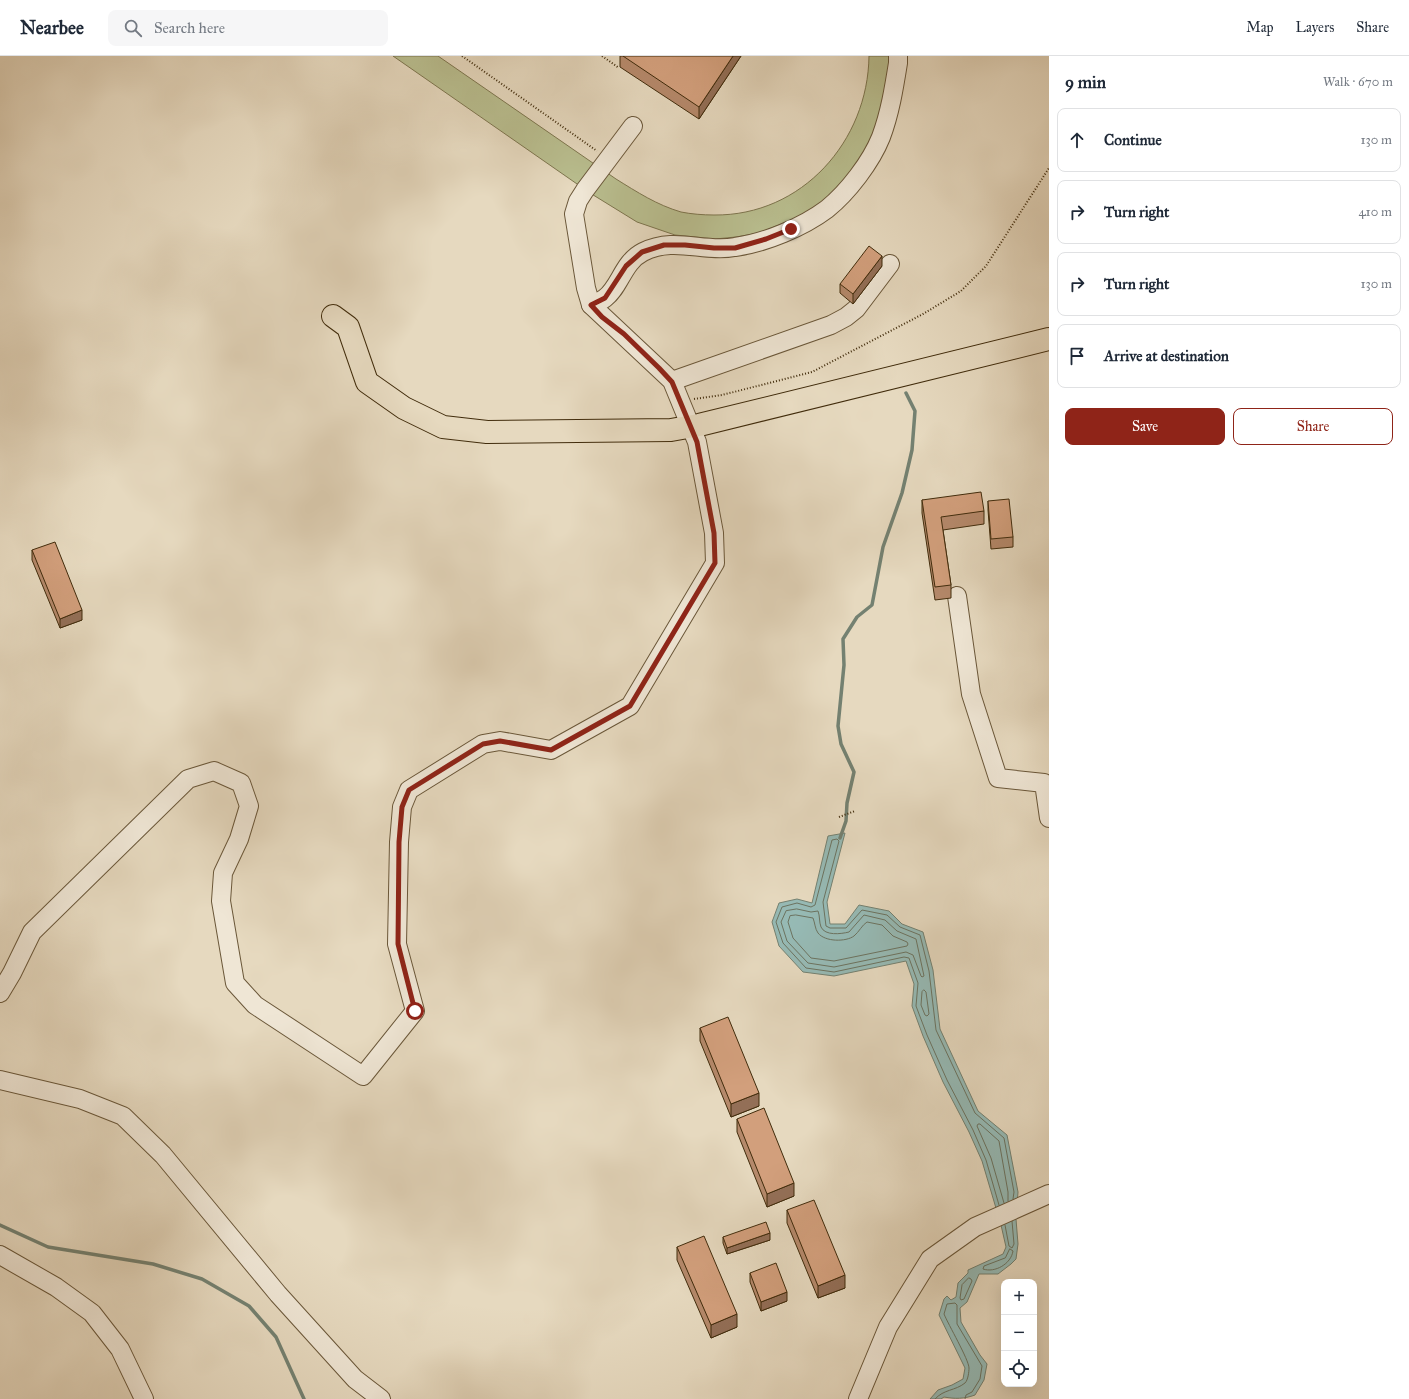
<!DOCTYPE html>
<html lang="en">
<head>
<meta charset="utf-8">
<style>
  body { margin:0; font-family:"IM FELL Great Primer",serif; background:#f6f6f7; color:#1f2937 }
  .controls { position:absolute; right:12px; bottom:12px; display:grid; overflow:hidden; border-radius:8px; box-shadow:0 4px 16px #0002 }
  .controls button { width:36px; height:36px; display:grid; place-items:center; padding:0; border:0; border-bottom:1px solid #e0e1e3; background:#fff; color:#1f2937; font:20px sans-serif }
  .stop { position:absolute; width:12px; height:12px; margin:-9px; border:3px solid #8f2418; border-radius:50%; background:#fff }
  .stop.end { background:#8f2418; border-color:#fff; box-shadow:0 1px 4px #0008 }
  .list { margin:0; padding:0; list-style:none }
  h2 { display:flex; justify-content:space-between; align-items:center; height:52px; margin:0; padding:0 16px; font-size:17px }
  h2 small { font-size:13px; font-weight:400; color:#747a83 }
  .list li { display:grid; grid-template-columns:26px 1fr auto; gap:12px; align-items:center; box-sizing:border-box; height:64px; margin:0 8px 8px; padding:0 8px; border:1px solid #e0e1e3; border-radius:8px }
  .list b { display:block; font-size:15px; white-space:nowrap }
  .list em { font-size:13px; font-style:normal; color:#747a83 }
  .actions { display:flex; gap:8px; padding:12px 16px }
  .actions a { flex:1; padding:9px 0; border:1px solid #8f2418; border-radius:8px; text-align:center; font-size:14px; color:#8f2418 }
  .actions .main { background:#8f2418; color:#fff }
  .icon { flex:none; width:22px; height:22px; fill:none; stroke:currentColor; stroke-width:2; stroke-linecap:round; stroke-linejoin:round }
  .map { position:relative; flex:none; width:1049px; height:1343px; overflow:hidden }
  header { display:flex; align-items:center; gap:24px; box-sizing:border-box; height:56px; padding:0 20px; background:#fff; border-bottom:1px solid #e0e1e3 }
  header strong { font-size:19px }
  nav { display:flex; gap:22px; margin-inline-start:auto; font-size:14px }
  .search { width:280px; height:36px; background:#f6f6f7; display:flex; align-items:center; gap:10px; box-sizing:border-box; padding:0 14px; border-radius:8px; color:#747a83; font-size:15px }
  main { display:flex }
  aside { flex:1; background:#fff }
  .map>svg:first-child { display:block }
</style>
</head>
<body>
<header>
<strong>Nearbee</strong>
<div class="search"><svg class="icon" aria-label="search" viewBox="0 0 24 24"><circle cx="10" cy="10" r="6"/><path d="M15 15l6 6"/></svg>Search here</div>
<nav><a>Map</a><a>Layers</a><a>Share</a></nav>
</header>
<main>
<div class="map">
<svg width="1049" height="1343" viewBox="0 0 1049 1343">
  <rect width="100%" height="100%" fill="#e6d9bf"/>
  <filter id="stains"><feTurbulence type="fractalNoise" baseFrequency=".005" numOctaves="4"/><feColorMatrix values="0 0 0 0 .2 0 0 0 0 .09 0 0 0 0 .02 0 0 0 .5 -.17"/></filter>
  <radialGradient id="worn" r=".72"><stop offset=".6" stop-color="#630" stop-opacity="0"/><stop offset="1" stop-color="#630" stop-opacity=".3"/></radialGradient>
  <!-- green -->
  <path fill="#b9be8f" stroke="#7d754e" d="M 393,0 L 438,0 L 616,123 C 637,136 657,149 681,156 C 691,158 703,159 714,159 C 802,160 868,85 869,0 L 892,0 L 875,79 L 853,115 L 822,147 L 801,160 L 759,177 L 736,181 L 715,183 L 675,179 L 637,166 L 590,137 Z"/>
  <!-- water -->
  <path fill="#96bab5" stroke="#748171" d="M 845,777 L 827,846 L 830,868 L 845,868 L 859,849 L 889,855 L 902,868 L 923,876 L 933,914 L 940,973 L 978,1055 L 1007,1079 L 1018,1136 L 1016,1163 L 1018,1188 L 1016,1203 L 1011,1208 L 998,1218 L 979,1218 L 967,1246 L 960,1252 L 961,1266 L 980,1299 L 987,1308 L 984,1324 L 975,1339 C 964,1343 955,1343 944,1341 L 941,1343 L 930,1343 L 938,1334 L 952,1329 L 963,1323 L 965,1312 L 939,1259 L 944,1243 L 947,1240 L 951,1244 L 956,1241 L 958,1227 L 968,1217 L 968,1214 L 1003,1198 L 1006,1191 L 1001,1169 L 982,1105 L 969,1076 L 943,1026 L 923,980 L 912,950 L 914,928 L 906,905 L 834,920 L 803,916 L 779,890 L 772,866 L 779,847 L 797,843 L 812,847 L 828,780 Z"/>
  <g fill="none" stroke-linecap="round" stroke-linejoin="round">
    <!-- shore -->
    <g stroke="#6c7360" stroke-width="1">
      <path d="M 797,853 L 811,856 L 818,855 C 820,860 819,866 821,871 C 825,880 841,878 849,876 L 864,859 L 885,864 L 897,875 L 916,883 L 924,920 L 922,921 L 921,920 L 913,899 L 906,896 L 834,911 L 808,907 L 787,885 L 781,866 L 786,855 Z"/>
      <path d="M 796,859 L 813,862 C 815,867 815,873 818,877 C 825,886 846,886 854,880 C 859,876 862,869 867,866 L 882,869 L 893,880 L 907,886 L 908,888 L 907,890 L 834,905 L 811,902 L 793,882 L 788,866 L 790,860 Z"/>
      <polygon points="924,934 926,936 929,958 927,960 925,959 921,949 922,936"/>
      <polyline points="1004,1147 991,1102 977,1070 978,1068 980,1068 999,1085 1008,1136 1008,1145"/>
      <polyline points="999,1149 986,1104 973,1074 947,1024 927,979 916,950 918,927 909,902 904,901 834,916 806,912 783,887 776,866 782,851 797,847 811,851 815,849 832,784 837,783 839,785 823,846 826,870 830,872 846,872 862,854 887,859 900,871 920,879 929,915 936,974 975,1057 1004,1082 1014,1136 1013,1143"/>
      <polyline points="1005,1169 1009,1190 1012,1192 1014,1188 1012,1165"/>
      <path d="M 1010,1193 L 1013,1195 C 1011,1208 995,1217 983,1213 L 984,1210 L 1005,1202 Z"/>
      <polygon points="969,1222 971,1223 972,1225 964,1243 961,1244 960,1242 962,1229"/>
      <path d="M 935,1343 C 944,1333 955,1335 965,1327 C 968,1324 969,1316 969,1312 C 969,1304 948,1268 944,1258 L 947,1248 L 955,1247 L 957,1249 L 957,1268 L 982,1310 L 980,1323 L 972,1336 L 966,1339 L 965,1343"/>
    </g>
    <!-- stream -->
    <g stroke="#748171" stroke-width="3.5">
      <polyline points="840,782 846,765 847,747 854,716 841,688 838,670 844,609 843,583 857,561 872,549 883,491 902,437 912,394 915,355 906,337"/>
      <polyline points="0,1169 48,1191 153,1208 202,1223 249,1250 276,1281 304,1343"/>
    </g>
    <!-- minor casing -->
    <g stroke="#6a5739" stroke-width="20">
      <g id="minor">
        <path d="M 591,249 C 596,247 601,245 605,242 C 620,231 623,206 643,196 C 675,180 703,197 735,191 C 765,187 803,171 827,153 C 848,136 871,106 881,81 C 890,57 894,32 898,7 L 898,0"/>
        <polyline points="672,325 831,269 846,261 856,253 890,208"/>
        <polyline points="957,540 971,638 998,722 1044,727 1049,762"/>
        <polyline points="0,937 12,917 32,876 188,723 214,715 241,727 249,750 239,783 223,817 221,845 235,927 255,949 363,1020 415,955 397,888 399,786 402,751 409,734 483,688 500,685 551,694 630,650 715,507 714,477 697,386 672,325 591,249 586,232 574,158 578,145 585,134 633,70"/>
        <polyline points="0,1024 80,1043 123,1060 163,1099 278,1238 355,1323 381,1343"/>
        <polyline points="0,1199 56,1231 92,1257 120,1293 144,1343"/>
        <polyline points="858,1343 888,1271 930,1203 975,1171 1049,1138"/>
      </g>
    </g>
    <!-- major casing -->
    <g stroke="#412c0c" stroke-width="24">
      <polyline id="major" points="333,260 348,271 367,326 404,352 443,371 487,376 671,374 699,369 1049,283"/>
    </g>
    <!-- path -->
    <g stroke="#412c0c" stroke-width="2" stroke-dasharray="1 2" stroke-linecap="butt">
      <polyline points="462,0 597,95"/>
      <polyline points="602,0 619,12"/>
      <polyline points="694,343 722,339 812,316 923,258 961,235 986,210 1049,112"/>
      <polyline points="839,761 855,755"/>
    </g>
    <!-- minor -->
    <use href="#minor" stroke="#efe6d5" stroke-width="18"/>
    <!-- major -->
    <use href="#major" stroke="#e6d9bf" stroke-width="22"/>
  </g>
  <!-- wall -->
  <g fill="#b5896b" stroke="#412c0c">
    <polygon points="620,0 741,0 699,63 620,11"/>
    <polygon points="882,210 853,248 840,237 840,228"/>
    <polygon points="922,444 984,455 984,468 943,474 951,529 951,542 935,544 922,457"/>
    <polygon points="988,445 1013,481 1013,491 991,493 988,454"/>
    <polygon points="32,494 82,564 60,572 32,504"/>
    <polygon points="700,972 759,1050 731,1061 700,985"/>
    <polygon points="737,1063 794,1140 767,1151 737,1076"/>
    <polygon points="787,1154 845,1232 818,1242 787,1167"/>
    <polygon points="723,1181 770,1184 727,1198 723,1187"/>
    <polygon points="677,1191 737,1271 711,1282 677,1204"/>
    <polygon points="750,1217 787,1245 761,1255 750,1226"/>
  </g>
  <!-- shaded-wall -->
  <g fill="#936f57" stroke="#412c0c">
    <polygon points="733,0 741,0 699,63 699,51"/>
    <polygon points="882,200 882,210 853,248 853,238"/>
    <polygon points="82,554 82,564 60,572 60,563"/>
    <polygon points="759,1037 759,1050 731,1061 731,1048"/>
    <polygon points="794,1127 794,1140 767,1151 767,1138"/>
    <polygon points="770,1177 770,1184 727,1198 727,1192"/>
    <polygon points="845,1219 845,1232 818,1242 818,1230"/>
    <polygon points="787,1236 787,1245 761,1255 761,1246"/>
    <polygon points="737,1258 737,1271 711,1282 711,1269"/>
  </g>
  <!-- building -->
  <g fill="#d29f7c" stroke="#412c0c">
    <polygon points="623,0 733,0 699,51"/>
    <polygon points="869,190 882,200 853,238 840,228"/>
    <polygon points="981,436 984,455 941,461 951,529 935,531 922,444"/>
    <polygon points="1009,443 1013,481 991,483 988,445"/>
    <polygon points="55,486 82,554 60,563 32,494"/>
    <polygon points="728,961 759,1037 731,1048 700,972"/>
    <polygon points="764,1052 794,1127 767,1138 737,1063"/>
    <polygon points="814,1144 845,1219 818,1230 787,1154"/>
    <polygon points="766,1166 770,1177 727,1192 723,1181"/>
    <polygon points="704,1180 737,1258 711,1269 677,1191"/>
    <polygon points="776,1207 787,1236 761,1246 750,1217"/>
  </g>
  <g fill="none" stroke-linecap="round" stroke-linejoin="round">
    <!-- route -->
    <polyline stroke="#8f2418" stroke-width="5" points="415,955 398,888 399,786 402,751 409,734 483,688 500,685 551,694 630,650 715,507 714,477 697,386 672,326 659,312 624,278 602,261 591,249 605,242 626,210 642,196 664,189 685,189 714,192 735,192 766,183 791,173"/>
  </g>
  <rect width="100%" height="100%" filter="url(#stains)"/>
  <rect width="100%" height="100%" fill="url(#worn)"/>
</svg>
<div class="controls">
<button>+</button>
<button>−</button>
<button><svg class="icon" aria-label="locate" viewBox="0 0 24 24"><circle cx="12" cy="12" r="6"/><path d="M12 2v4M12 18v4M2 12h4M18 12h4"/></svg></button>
</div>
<div class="stop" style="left:415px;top:955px"></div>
<div class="stop end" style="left:791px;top:173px"></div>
</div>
<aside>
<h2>9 min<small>Walk · 670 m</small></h2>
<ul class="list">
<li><svg class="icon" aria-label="ahead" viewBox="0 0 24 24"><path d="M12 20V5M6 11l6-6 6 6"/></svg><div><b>Continue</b></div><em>130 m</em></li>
<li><svg class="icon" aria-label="right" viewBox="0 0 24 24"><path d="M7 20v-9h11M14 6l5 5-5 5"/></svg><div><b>Turn right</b></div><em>410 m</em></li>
<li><svg class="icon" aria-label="right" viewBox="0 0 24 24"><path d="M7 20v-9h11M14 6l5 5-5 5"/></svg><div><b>Turn right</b></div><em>130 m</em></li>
<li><svg class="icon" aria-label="arrive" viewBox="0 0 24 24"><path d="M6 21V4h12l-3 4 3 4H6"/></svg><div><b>Arrive at destination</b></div></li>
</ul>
<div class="actions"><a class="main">Save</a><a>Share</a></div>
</aside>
</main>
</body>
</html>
